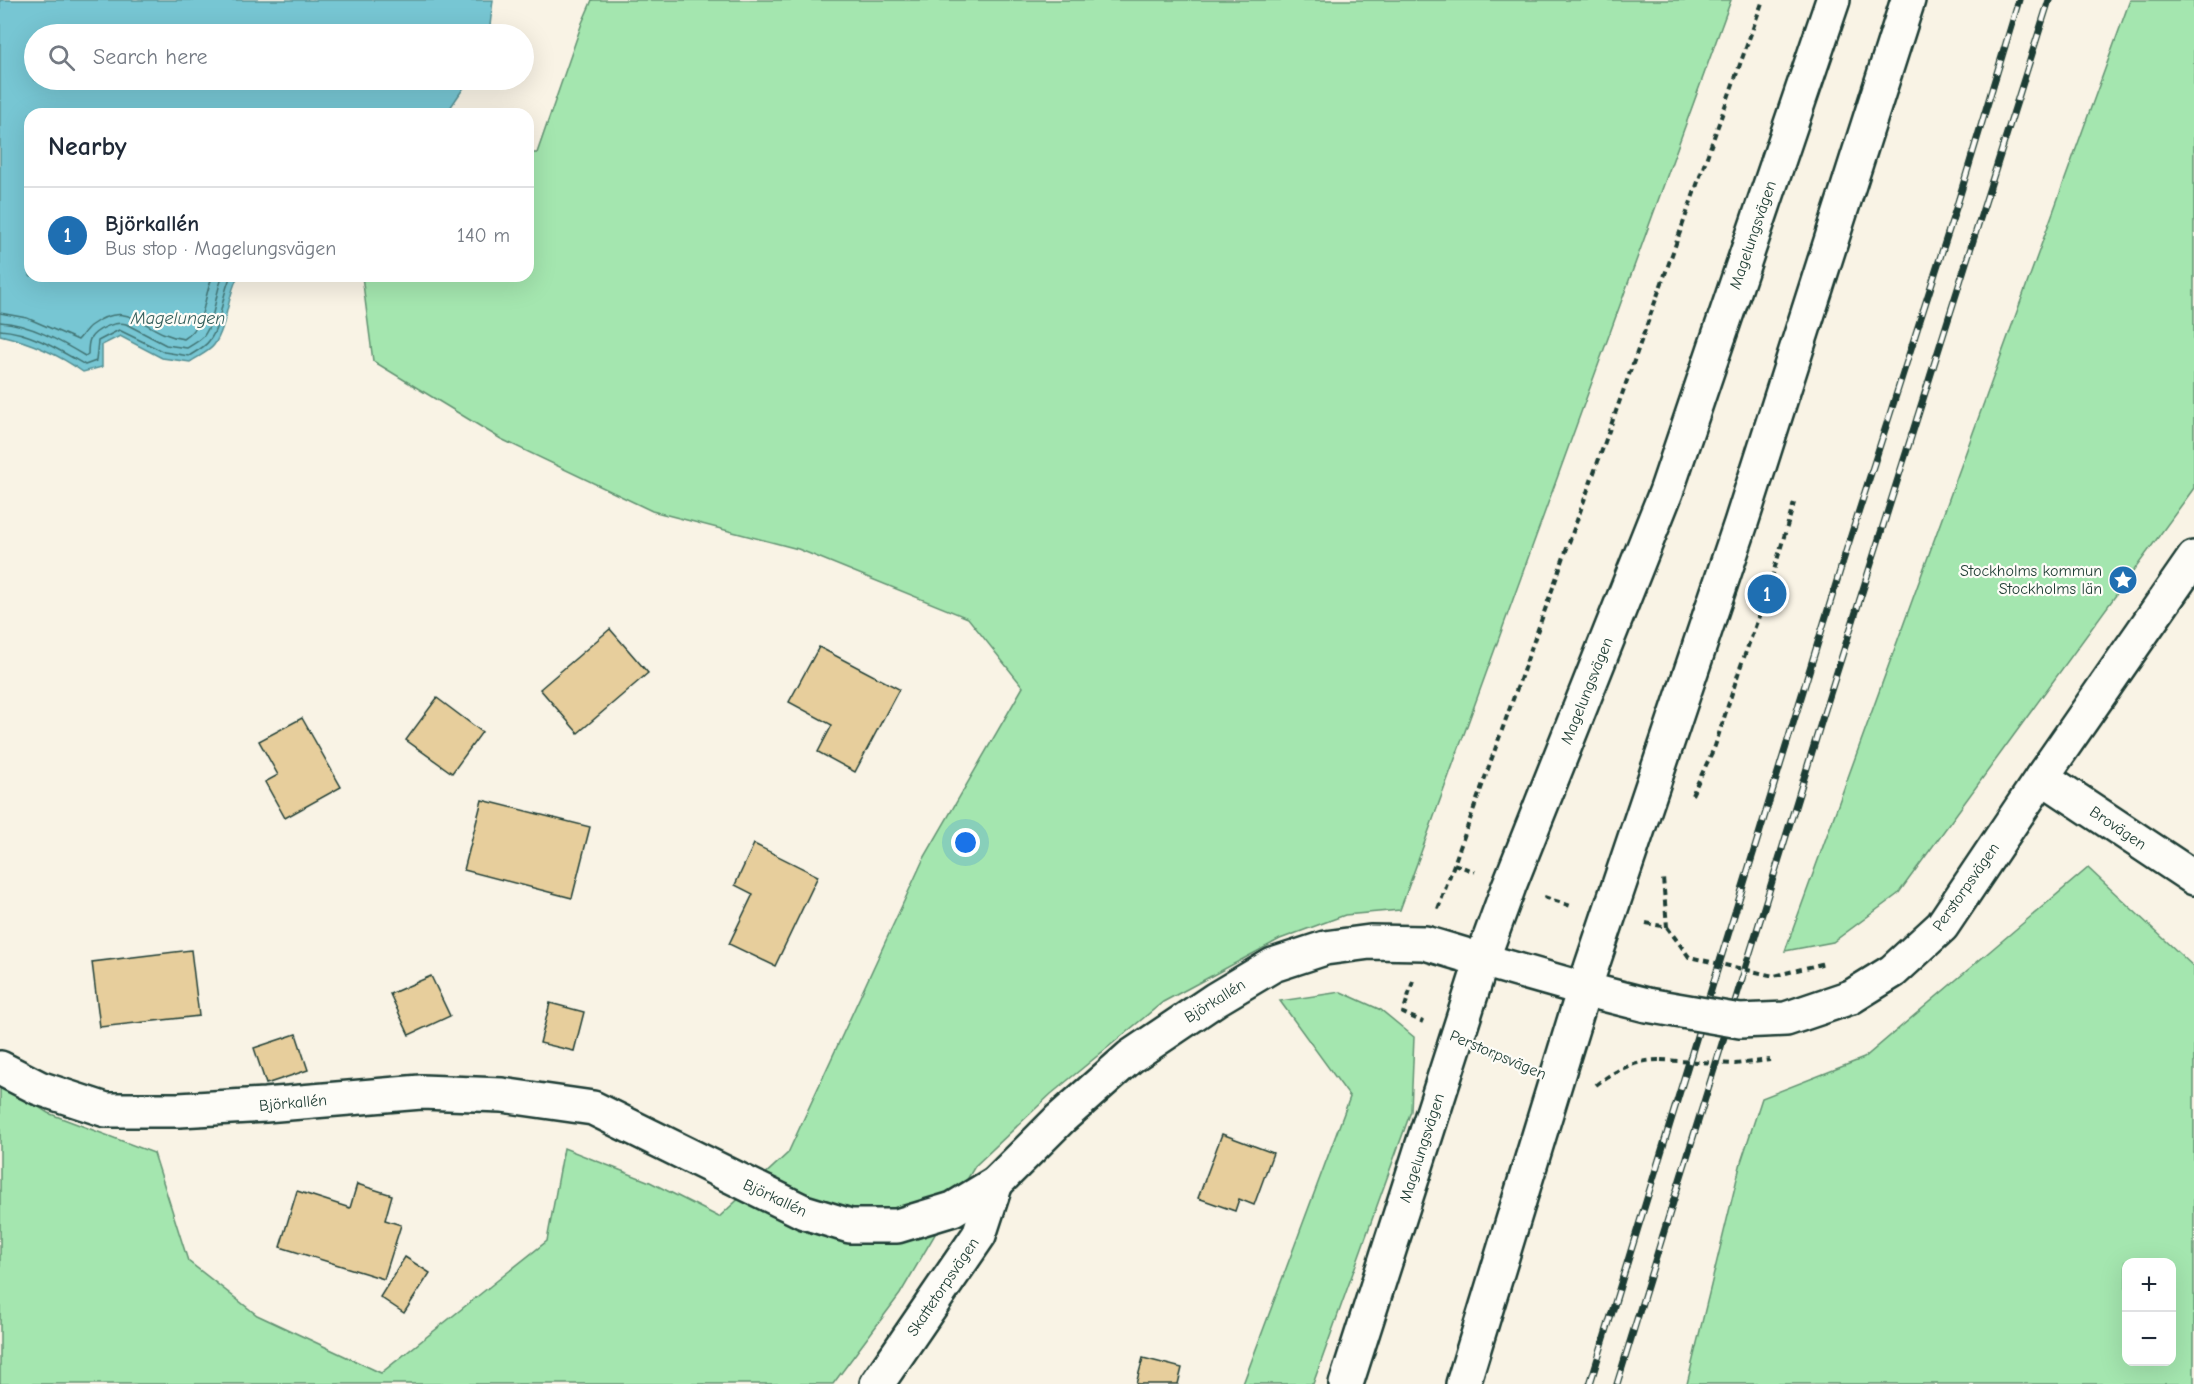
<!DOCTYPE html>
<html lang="en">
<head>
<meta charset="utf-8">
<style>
  body { margin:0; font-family:"Comic Neue",sans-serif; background:#f6f6f7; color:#1f2937 }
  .controls { position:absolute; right:18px; bottom:18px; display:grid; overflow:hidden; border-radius:12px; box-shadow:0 6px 24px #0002 }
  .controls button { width:54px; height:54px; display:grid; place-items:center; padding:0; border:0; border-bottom:2px solid #e0e1e3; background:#fff; color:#1f2937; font:30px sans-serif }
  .you { position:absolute; left:966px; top:843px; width:21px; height:21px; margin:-15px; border:4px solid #fff; border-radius:50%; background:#1a73e8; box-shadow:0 0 0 9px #1a73e833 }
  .badge { display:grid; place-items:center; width:39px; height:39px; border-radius:50%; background:#1f6fb2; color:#fff; font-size:20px; font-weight:700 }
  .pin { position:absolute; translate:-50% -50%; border:3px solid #fff; box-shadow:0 2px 6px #0006 }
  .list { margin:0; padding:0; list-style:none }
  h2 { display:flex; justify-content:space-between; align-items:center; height:78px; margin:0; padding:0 24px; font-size:26px }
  h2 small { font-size:20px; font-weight:400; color:#747a83 }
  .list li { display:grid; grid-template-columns:39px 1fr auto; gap:18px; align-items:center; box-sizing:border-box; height:96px; padding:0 24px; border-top:2px solid #e0e1e3 }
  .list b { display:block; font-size:22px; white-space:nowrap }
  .list p { margin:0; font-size:20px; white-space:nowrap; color:#747a83 }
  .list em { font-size:20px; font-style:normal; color:#747a83 }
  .icon { flex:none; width:33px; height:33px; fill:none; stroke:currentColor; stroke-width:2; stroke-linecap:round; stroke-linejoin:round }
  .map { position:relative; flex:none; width:2194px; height:1384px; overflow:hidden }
  .search { position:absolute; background:#fff; box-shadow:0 6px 24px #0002; left:24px; top:24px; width:510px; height:66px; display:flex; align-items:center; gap:15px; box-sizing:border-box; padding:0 21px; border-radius:33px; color:#747a83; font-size:22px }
  .panel { position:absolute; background:#fff; box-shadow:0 6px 24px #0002; left:24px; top:108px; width:510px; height:174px; border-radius:18px }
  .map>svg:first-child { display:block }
</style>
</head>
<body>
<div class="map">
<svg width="2194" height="1384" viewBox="0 0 2194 1384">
  <rect width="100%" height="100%" fill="#f9f3e5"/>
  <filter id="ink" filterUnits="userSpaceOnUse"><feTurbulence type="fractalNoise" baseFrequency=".0167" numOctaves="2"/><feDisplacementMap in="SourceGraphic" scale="12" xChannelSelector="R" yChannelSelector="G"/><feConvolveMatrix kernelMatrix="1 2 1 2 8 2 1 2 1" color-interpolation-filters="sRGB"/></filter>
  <g filter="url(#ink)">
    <!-- green -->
    <g fill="#a4e6af" stroke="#629272" stroke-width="1.5" fill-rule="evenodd">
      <polygon points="592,0 1731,0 1400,910 1345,915 1280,939 1163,1002 1051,1094 975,1166 900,1294 833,1384 0,1384 0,1082 48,1113 154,1153 188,1261 257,1315 381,1373 547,1241 564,1148 650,1182 719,1217 788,1153 923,860 1023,687 968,618 798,549 652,511 501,439 373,361 362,276 528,276 528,153 537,153 582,23"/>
      <polygon points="2130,0 2194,0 2194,488 1898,894 1833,942 1785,951"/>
      <path d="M 2088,868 L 2194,967 L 2194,1384 L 1687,1384 L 1741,1162 L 1762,1098 L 1864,1058 ZM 2126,1262 L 2172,1262 L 2172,1362 L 2126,1362 Z"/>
      <polygon points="1341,992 1381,1010 1414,1037 1411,1111 1313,1384 1243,1384 1350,1097 1280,1001"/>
    </g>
    <!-- water -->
    <path fill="#77c6d3" stroke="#548f93" stroke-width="1.5" d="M 0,0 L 493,0 L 489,34 L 34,34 L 34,80 L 469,80 L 446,114 L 30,114 L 30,276 L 238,276 C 227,297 227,327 214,345 C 209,352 197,357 190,362 L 162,358 L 120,336 L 102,345 L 102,367 L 83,372 C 58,354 30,342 0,335 Z"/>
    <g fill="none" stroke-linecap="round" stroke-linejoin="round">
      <!-- shore -->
      <g stroke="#427474" stroke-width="1.5">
        <path d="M 0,313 L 27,318 L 78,340 C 82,336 85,330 90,326 C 132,296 143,334 184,339 C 207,325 202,298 213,276"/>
        <path d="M 0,322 C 30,324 60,341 85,356 L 88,354 C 88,349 88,344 90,339 C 96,329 116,321 126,324 L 166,345 L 187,348 C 192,345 199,341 203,337 C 216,320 214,294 223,276"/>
        <path d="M 0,330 C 31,332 59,350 85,365 L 96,361 L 98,341 L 119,330 L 164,352 L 189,356 C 195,352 205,347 209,341 C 222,325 221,295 231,276"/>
      </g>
    </g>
    <!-- building -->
    <g fill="#e7ce9c" stroke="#1f3d34" stroke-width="1.5">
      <polygon points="610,629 648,673 578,733 540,689"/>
      <polygon points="819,647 899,689 855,772 818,752 832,725 789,702"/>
      <polygon points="437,698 482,732 452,773 406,740"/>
      <polygon points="302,718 341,787 285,818 265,782 278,775 259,741"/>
      <polygon points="482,800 590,827 572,898 464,870"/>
      <polygon points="754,844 818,876 775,966 729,944 753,894 735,885"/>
      <polygon points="191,950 199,1016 100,1027 92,962"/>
      <polygon points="431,976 450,1016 409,1035 390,994"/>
      <polygon points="550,1003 584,1012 574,1051 540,1043"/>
      <polygon points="296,1034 308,1070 266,1084 254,1048"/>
      <polygon points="1222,1134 1273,1153 1254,1205 1239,1199 1235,1211 1198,1198"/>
      <polygon points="357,1184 392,1195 385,1220 401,1225 384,1279 280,1247 297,1191 350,1208"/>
      <polygon points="405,1257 430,1273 404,1313 380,1297"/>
      <polygon points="1143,1358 1182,1368 1178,1384 1136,1384"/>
    </g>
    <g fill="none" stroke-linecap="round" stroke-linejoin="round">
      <!-- street casing -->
      <g stroke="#1f3d34" stroke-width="38">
        <g id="street">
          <polyline points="2042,777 2194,878"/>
          <polyline points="1584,989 1647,1005"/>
          <polyline points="1851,997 1893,971 1942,926 2042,777 2194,558"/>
          <polyline points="0,1068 39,1088 106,1110 179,1110 265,1105 421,1092 502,1095 593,1108 804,1212 850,1226 897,1226 953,1209 996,1183 1060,1119 1130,1057 1216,999 1273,965 1325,948 1370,942 1425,943 1482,960"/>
          <polyline points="877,1384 979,1235 996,1183"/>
        </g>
      </g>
      <!-- secondary casing -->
      <g stroke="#1f3d34" stroke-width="38">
        <g id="secondary">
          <polyline points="1482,960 1584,989"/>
          <polyline points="1346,1384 1482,960 1509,886 1666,492 1833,0"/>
          <polyline points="1463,1384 1584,989 1741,523 1908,0"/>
        </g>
      </g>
      <!-- path -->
      <g stroke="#1f3d34" stroke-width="4" stroke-dasharray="6 4.5" stroke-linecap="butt">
        <polyline points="1692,795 1715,746 1740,668 1767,594 1794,503"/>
        <polyline points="1454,864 1475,872"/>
        <polyline points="1544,897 1571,906"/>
        <polyline points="1438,909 1763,0"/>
        <polyline points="1646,923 1667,927 1663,878"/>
        <polyline points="1413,981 1403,1013 1423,1022"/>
        <polyline points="1490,1052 1522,1065"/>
        <path d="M 1596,1085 C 1614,1071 1637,1059 1661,1060"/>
      </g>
      <!-- street -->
      <use href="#street" stroke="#fdfcf7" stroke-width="33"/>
      <!-- secondary -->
      <use href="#secondary" stroke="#fdfcf7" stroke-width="33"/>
      <!-- rail casing -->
      <g stroke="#1f3d34" stroke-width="7">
        <g id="rail">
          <polyline points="1590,1384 1847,548 1957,205 2019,0"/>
          <polyline points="1617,1384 1824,713 2049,0"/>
        </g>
      </g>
      <!-- rail -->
      <use href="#rail" stroke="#fdfcf7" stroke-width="4.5" stroke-dasharray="14" stroke-linecap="butt"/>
      <!-- street-bridge casing -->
      <g stroke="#1f3d34" stroke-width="38" stroke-linecap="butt">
        <polyline id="street-bridge" points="1647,1005 1740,1021 1786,1019 1851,997"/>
      </g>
      <!-- path-bridge -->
      <g stroke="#1f3d34" stroke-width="4" stroke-dasharray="6 4.5" stroke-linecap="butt">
        <polyline points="1667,927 1689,957 1774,976 1825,963"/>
        <polyline points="1661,1060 1735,1064 1770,1060"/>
      </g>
      <!-- street-bridge -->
      <use href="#street-bridge" stroke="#fdfcf7" stroke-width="33"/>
    </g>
  </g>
  <!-- icons -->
  <defs>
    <g id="sight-disc" transform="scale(1.5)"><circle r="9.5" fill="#1f6fb2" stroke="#fdfcf7"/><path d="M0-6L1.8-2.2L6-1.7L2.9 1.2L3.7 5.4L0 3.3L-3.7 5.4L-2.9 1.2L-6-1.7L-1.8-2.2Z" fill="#fff"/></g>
  </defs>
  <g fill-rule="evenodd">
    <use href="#sight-disc" x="2123" y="580"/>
  </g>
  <g text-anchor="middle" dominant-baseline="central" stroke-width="4.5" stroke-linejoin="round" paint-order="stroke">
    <!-- street labels -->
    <g font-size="16" fill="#1f3d34" stroke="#fdfcf7">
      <text transform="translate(1753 235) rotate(-71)">Magelungsvägen</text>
      <text transform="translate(1587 691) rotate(-68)">Magelungsvägen</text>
      <text transform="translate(2118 828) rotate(34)">Brovägen</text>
      <text transform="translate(1966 887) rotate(-55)">Perstorpsvägen</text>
      <text transform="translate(1215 1001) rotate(-32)">Björkallén</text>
      <text transform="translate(1498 1055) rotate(23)">Perstorpsvägen</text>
      <text transform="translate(293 1103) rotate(-5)">Björkallén</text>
      <text transform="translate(1422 1148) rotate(-72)">Magelungsvägen</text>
      <text transform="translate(775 1198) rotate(25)">Björkallén</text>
      <text transform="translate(943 1287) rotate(-56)">Skattetorpsvägen</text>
    </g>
    <!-- poi labels -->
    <g font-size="16" fill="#1f3d34" stroke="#fdfcf7" text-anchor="end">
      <text x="2102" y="571">Stockholms kommun<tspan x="2102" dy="18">Stockholms län</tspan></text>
    </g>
    <!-- water labels -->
    <g font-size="18" font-style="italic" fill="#355f5c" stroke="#fdfcf7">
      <text x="178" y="318">Magelungen</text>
    </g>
  </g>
</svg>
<div class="controls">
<button>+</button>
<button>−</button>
</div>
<div class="you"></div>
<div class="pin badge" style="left:1767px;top:594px">1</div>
<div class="search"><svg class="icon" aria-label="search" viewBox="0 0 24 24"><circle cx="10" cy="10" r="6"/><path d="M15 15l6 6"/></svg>Search here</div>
<section class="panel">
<h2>Nearby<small></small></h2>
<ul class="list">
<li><span class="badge">1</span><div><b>Björkallén</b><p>Bus stop · Magelungsvägen</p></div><em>140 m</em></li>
</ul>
</section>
</div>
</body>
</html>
